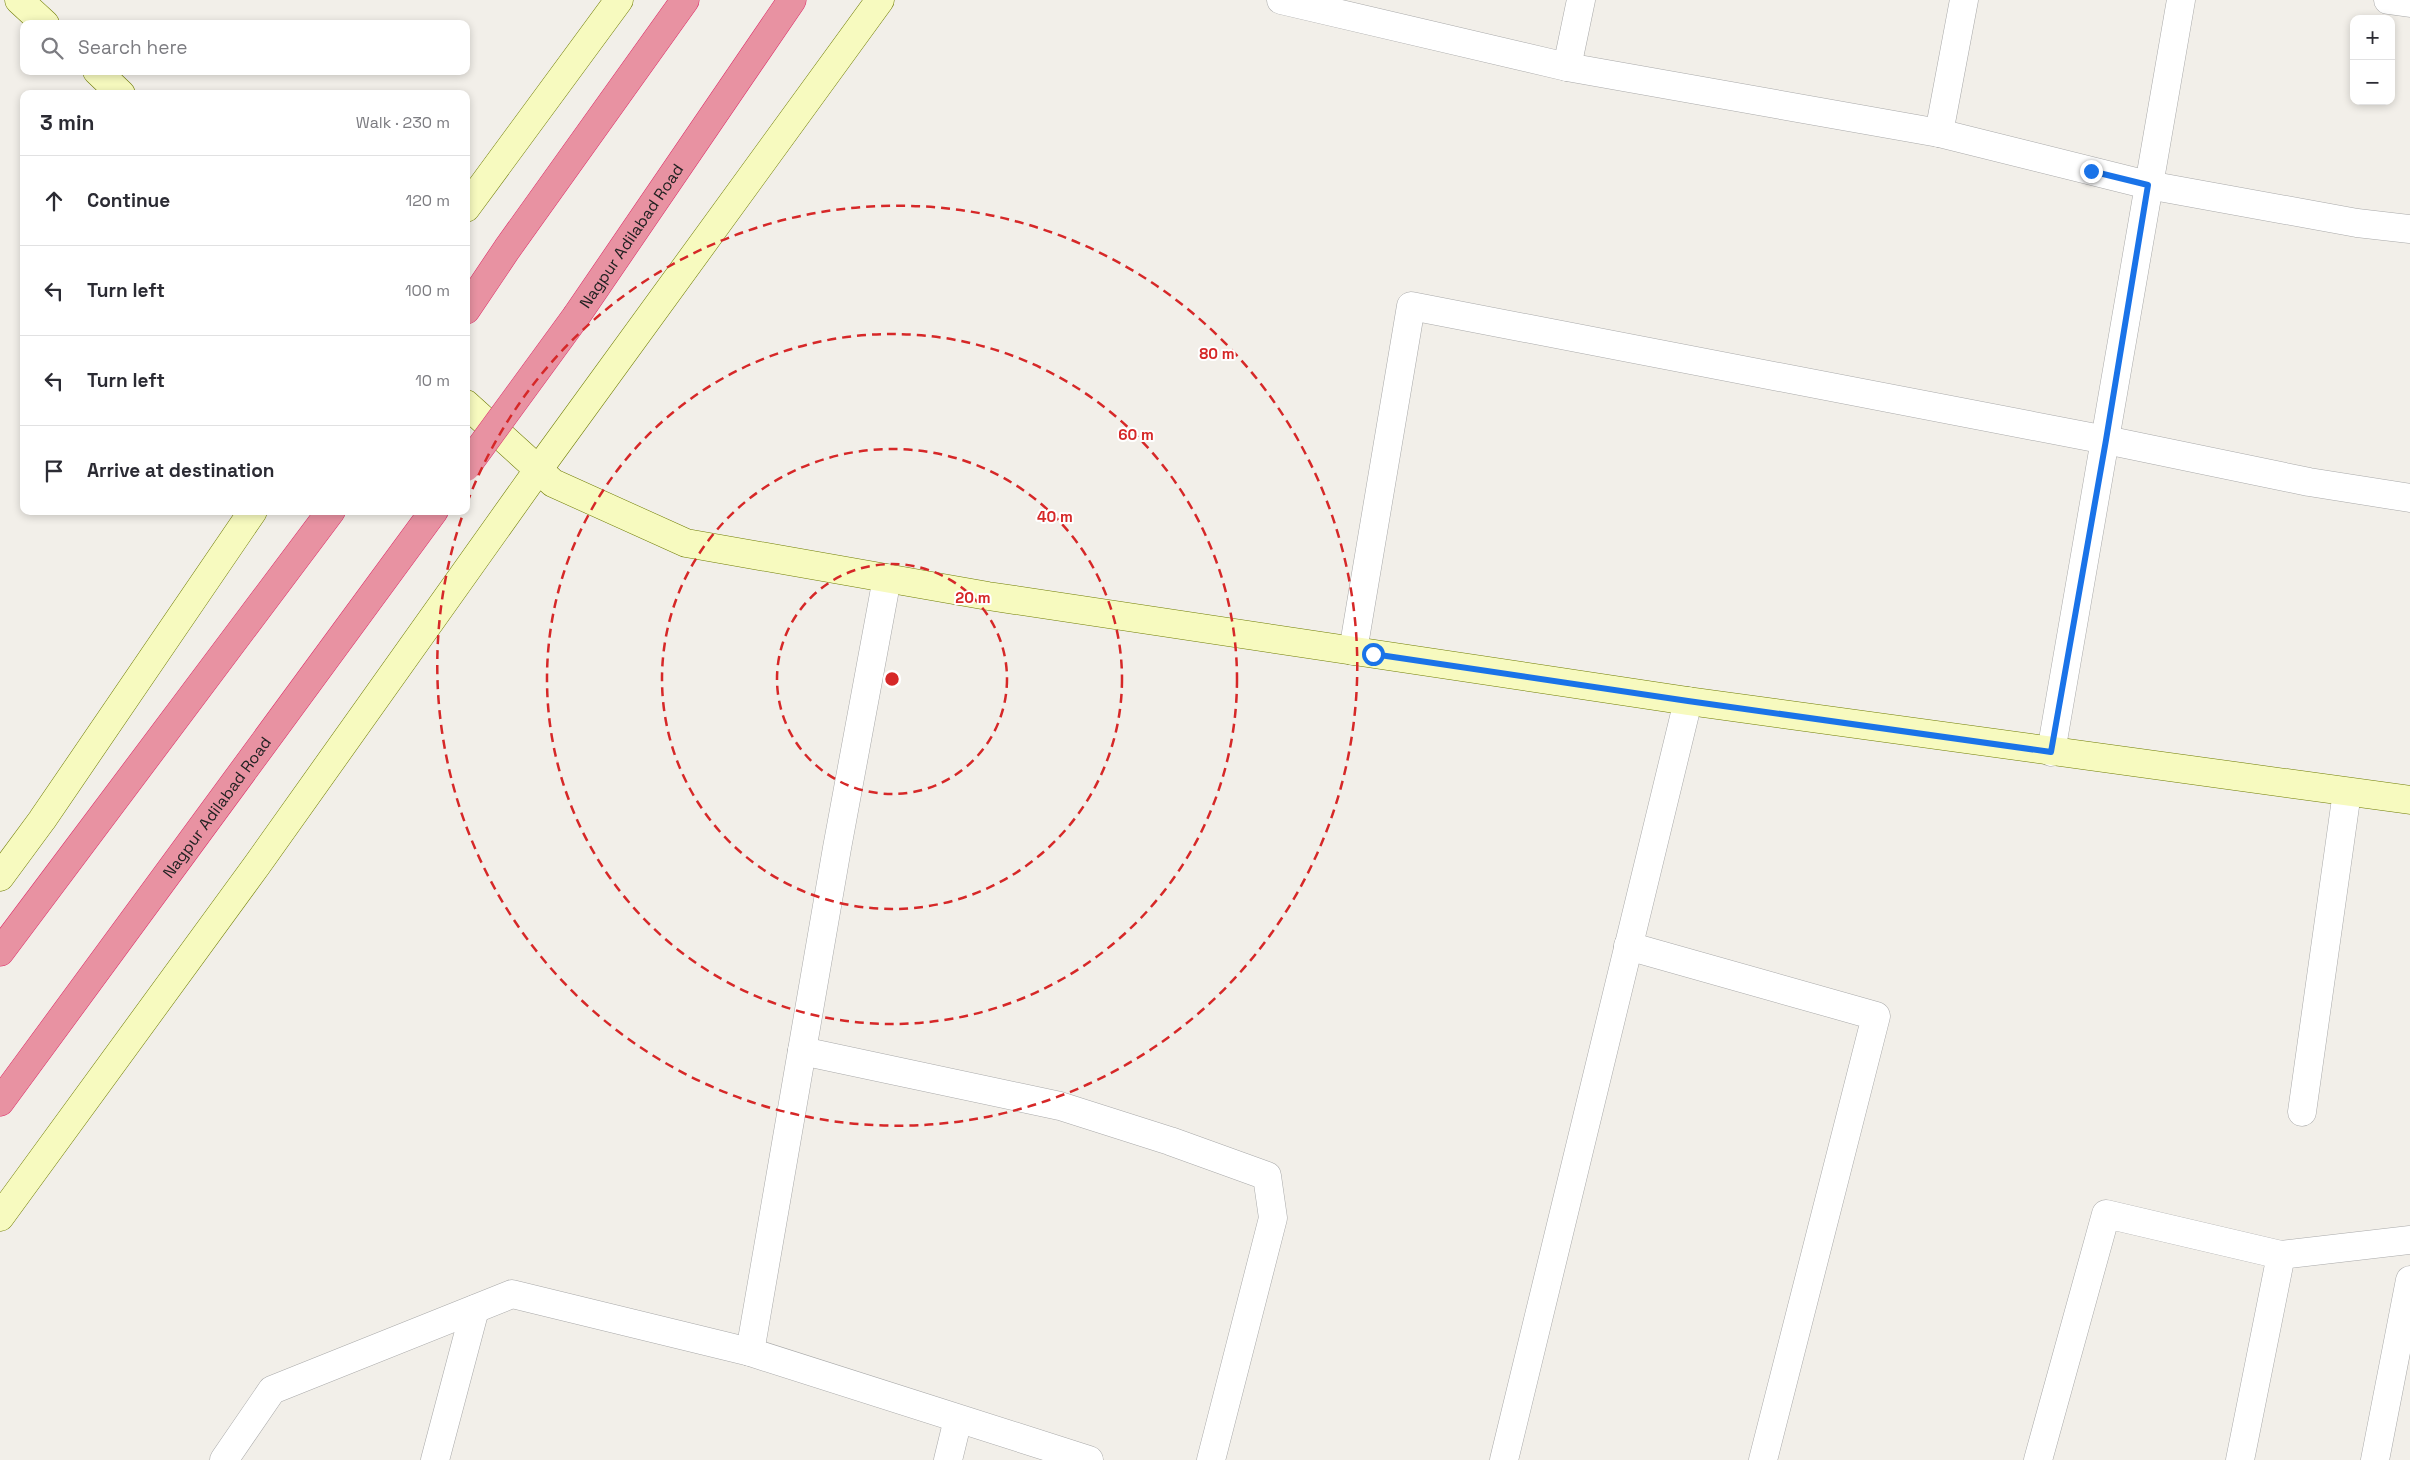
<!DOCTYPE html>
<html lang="en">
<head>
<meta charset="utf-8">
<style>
  body { margin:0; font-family:"Space Grotesk",sans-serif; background:#f2f2f3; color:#2b2b33 }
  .controls { position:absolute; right:15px; top:15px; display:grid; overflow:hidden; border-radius:10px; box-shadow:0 2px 8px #0003 }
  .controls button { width:45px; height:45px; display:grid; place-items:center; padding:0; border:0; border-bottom:1px solid #e1e1e2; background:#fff; color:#2b2b33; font:25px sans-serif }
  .stop { position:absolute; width:15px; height:15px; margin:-11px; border:4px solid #1a73e8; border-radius:50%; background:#fff }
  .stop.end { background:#1a73e8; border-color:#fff; box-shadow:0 1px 5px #0008 }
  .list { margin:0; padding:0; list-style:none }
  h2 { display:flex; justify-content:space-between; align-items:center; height:65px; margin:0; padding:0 20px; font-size:21px }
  h2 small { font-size:16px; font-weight:400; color:#7c7c81 }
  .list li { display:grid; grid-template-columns:32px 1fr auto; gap:15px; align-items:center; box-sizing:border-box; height:90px; padding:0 20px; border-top:1px solid #e1e1e2 }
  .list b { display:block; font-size:19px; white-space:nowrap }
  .list em { font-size:16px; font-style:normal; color:#7c7c81 }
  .icon { flex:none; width:28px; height:28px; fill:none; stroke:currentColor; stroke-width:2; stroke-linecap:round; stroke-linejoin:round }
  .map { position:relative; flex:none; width:2410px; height:1460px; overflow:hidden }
  .search { position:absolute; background:#fff; box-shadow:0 2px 8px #0003; left:20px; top:20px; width:450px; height:55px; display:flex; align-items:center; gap:12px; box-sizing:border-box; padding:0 18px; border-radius:10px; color:#7c7c81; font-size:19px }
  .panel { position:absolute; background:#fff; box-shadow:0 2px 8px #0003; left:20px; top:90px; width:450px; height:425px; border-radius:10px }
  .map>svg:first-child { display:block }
</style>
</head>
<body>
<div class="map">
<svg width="2410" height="1460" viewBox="0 0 2410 1460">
  <rect width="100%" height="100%" fill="#f2efe9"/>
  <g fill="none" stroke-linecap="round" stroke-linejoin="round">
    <!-- street casing -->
    <g stroke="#a9a9a9" stroke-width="29">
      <g id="street">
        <polyline points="1281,0 1567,67 1581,0"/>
        <polyline points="2388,0 2410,3"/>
        <polyline points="1567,67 1939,133 2148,185 2357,223 2410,229"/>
        <polyline points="1939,133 1964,0"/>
        <polyline points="1353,651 1411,306 2106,440 2309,482 2410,498"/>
        <polyline points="2051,752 2181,0"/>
        <polyline points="1628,946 1876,1016 1763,1460"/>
        <polyline points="802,1051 1060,1106 1170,1141 1267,1176 1273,1218 1211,1460"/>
        <polyline points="2302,1112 2347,792"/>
        <polyline points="750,1352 1089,1460"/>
        <polyline points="224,1460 272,1390 512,1294 750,1352 837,848 887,578"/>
        <polyline points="435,1460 475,1309"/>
        <polyline points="948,1460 958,1419"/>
        <polyline points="1504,1460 1688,701"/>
        <polyline points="2038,1460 2106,1214 2281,1255"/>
        <polyline points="2240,1460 2281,1255 2410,1240"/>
        <polyline points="2375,1460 2410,1280"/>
      </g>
    </g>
    <!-- secondary casing -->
    <g stroke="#707d05" stroke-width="29">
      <g id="secondary">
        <polyline points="19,0 45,24"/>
        <polyline points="97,71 121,94"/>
        <polyline points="466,208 619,0"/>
        <polyline points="466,404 553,483 686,543 988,596 1688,701 2410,800"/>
        <polyline points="0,877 42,820 253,511"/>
        <polyline points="0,1217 257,865 538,470 880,0"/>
      </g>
    </g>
    <!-- highway casing -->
    <g stroke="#dc2a67" stroke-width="29">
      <g id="highway">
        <polyline points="466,310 507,249 685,0"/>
        <path id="s1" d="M 577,315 L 792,0"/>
        <polyline points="0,952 331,511"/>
        <path id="s2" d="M 0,1102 L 434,511"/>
      </g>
    </g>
    <!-- street -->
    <use href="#street" stroke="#fff" stroke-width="28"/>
    <!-- secondary -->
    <use href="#secondary" stroke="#f7fabf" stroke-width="28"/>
    <!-- highway -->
    <use href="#highway" stroke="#e892a2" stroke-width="28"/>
    <!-- highway-bridge casing -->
    <g stroke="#dc2a67" stroke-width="29" stroke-linecap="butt">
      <polyline id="highway-bridge" points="466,467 577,315"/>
    </g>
    <!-- highway-bridge -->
    <use href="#highway-bridge" stroke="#e892a2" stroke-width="28"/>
  </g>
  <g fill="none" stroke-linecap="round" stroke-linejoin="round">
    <!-- route -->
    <polyline stroke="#1a73e8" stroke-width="6" points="1373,654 1688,701 2051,752 2106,440 2148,185 2091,171"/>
  </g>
  <!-- distance rings -->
  <g fill="none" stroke="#d62828" stroke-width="2.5" stroke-dasharray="9 6">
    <circle cx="892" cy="679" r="115"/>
    <circle cx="892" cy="679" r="230"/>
    <circle cx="892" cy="679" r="345"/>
    <path d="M467 503A460 460 0 1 1 463 514"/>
  </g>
  <g text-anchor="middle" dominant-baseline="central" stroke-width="4" stroke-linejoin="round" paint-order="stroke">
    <!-- street labels -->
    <g font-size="16" fill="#222" stroke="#fff">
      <text stroke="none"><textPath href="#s1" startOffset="96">Nagpur Adilabad Road</textPath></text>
      <text stroke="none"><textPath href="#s2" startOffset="366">Nagpur Adilabad Road</textPath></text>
    </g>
  </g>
  <circle cx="892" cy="679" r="8" fill="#d62828" stroke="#fff" stroke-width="2.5"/>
  <g font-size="15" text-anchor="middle" font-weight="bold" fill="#d62828" stroke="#fff" stroke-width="4" stroke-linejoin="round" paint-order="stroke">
    <text x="1217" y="359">80 m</text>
    <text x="1136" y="440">60 m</text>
    <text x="1055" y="522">40 m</text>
    <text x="973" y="603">20 m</text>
  </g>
</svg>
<div class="controls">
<button>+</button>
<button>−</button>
</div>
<div class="stop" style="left:1373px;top:654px"></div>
<div class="stop end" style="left:2091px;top:171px"></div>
<div class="search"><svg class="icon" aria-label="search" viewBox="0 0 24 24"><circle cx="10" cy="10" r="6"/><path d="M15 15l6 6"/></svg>Search here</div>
<section class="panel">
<h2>3 min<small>Walk · 230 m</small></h2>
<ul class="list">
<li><svg class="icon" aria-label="ahead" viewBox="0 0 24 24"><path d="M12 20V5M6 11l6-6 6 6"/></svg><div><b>Continue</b></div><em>120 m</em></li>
<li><svg class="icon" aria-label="left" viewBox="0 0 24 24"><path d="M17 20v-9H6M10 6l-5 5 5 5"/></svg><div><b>Turn left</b></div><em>100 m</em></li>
<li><svg class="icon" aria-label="left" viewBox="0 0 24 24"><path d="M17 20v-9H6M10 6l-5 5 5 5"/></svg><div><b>Turn left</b></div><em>10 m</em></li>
<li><svg class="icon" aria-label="arrive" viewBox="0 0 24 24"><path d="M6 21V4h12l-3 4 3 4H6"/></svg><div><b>Arrive at destination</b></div></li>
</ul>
</section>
</div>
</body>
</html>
